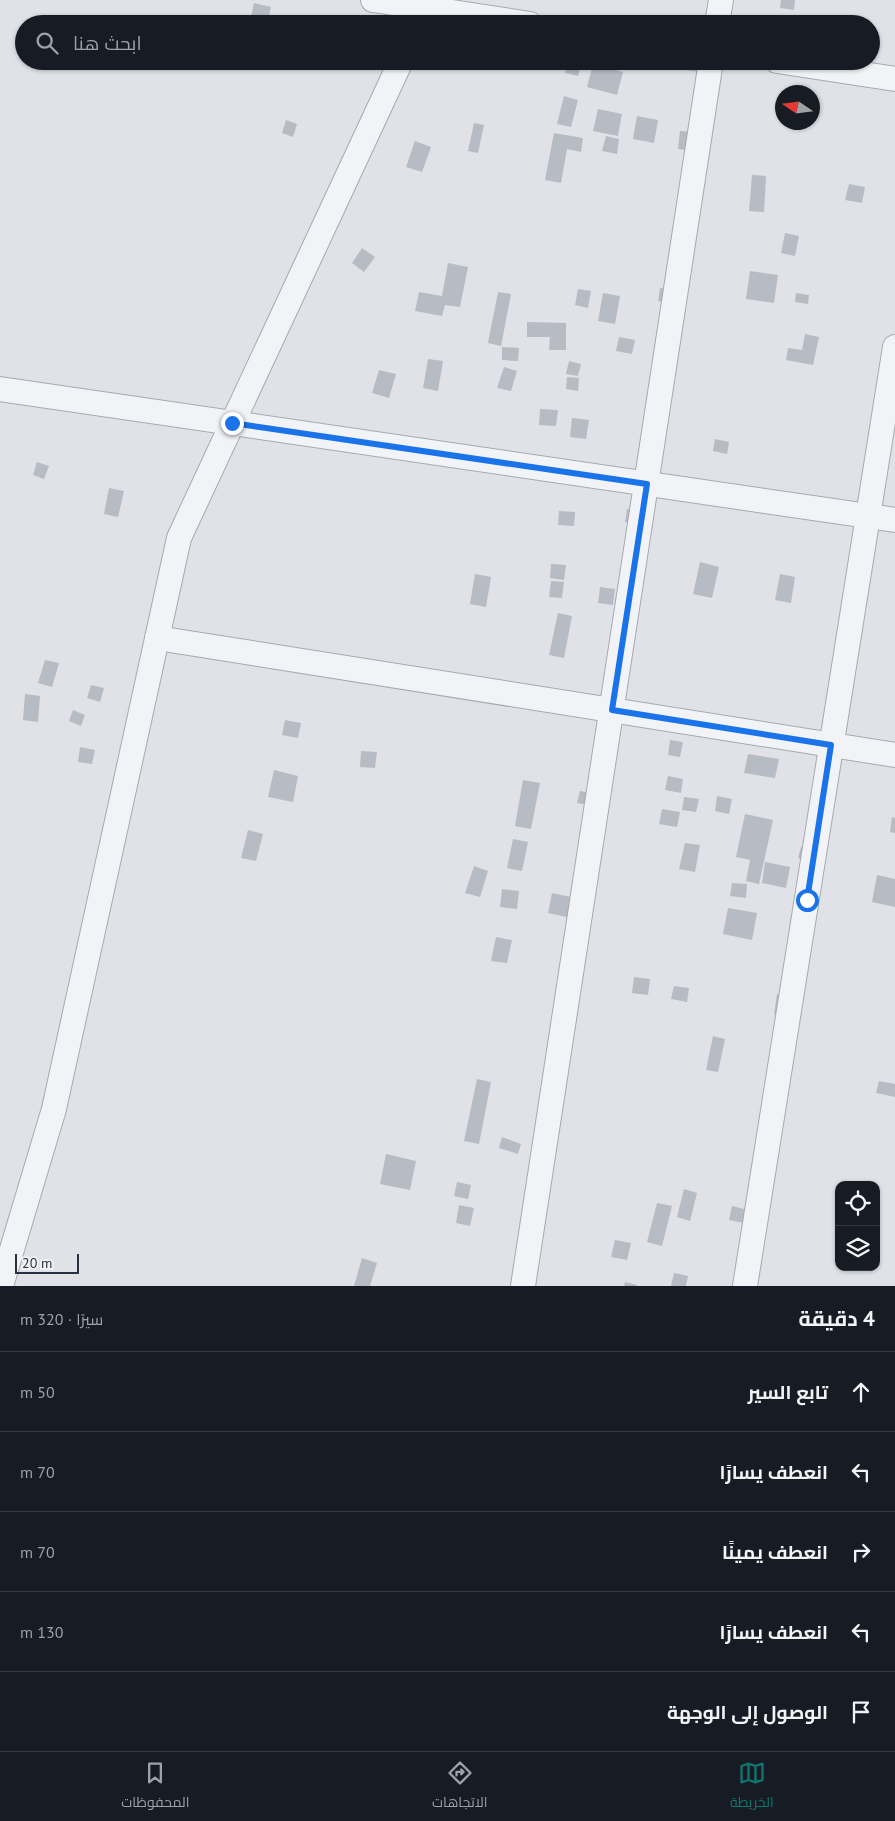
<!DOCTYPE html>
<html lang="ar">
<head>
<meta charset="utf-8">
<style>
  body { margin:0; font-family:"PT Sans",Cairo,sans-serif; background:#242831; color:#f1f3f6; direction:rtl }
  .controls { position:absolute; right:15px; bottom:15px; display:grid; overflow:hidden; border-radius:10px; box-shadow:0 1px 4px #0004 }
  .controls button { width:45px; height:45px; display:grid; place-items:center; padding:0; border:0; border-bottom:1px solid #363941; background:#171b24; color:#f1f3f6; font:25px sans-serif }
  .compass { position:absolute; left:775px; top:85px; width:45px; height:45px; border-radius:50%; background:#171b24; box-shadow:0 1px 4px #0004; rotate:283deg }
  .scale { position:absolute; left:15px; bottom:12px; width:64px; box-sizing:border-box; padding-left:5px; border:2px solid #2a303d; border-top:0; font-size:14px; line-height:18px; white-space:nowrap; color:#2a303d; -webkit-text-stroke:4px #eff1f5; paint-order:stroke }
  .stop { position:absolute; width:15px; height:15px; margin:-11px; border:4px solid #1a73e8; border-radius:50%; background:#fff }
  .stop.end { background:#1a73e8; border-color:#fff; box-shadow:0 1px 5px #0008 }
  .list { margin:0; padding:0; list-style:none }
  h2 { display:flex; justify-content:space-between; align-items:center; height:65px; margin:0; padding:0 20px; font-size:21px }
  h2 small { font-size:16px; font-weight:400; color:#9ea1a6 }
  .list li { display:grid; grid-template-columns:32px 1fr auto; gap:15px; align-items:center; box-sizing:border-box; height:80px; padding:0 20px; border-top:1px solid #363941 }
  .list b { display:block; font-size:19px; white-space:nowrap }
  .list em { font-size:16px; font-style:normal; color:#9ea1a6 }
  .icon { flex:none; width:28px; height:28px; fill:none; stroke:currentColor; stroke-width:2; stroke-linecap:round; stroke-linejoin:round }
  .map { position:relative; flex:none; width:895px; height:1286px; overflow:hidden; direction:ltr }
  .search { position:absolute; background:#171b24; box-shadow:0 1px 4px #0004; left:15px; right:15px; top:15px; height:55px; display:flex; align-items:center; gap:12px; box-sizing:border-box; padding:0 18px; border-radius:28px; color:#9ea1a6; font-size:19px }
  .sheet { height:465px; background:#171b24 }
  nav { display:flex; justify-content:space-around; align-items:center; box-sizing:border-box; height:70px; border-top:1px solid #363941; background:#171b24; font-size:14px; color:#9ea1a6 }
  nav a { display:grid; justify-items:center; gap:2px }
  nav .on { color:#0f766e }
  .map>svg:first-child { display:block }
</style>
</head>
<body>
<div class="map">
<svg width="895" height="1286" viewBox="0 0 895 1286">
  <rect width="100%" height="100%" fill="#e0e2e7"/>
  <!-- building -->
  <g fill="#b7bbc3">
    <polygon points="781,0 795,0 794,10 780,8"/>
    <polygon points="254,3 271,7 268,21 251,17"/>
    <polygon points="244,15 262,21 261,24 240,24"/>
    <polygon points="567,61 581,64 578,76 565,73"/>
    <polygon points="681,61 702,61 701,72 680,69"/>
    <polygon points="593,64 623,72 617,95 587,87"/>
    <polygon points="564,96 578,100 571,127 557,124"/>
    <polygon points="598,109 622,114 618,136 593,131"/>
    <polygon points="637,116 658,120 654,143 633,139"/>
    <polygon points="286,120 297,124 293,137 282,133"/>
    <polygon points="474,123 484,125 478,153 468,151"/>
    <polygon points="680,131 695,132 693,151 678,149"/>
    <polygon points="554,133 583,138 581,152 567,149 561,183 545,180"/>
    <polygon points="606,136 619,139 617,154 602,151"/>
    <polygon points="415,141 431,147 422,172 406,167"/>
    <polygon points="752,175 766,176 764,212 749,211"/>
    <polygon points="849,184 865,187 862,203 845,200"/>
    <polygon points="785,233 799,236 795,256 781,253"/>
    <polygon points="362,248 375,257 364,272 352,263"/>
    <polygon points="448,263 468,267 460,307 445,305 442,316 415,311 419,292 442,296"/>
    <polygon points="750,271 778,275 774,303 746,299"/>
    <polygon points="660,288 674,290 672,303 658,301"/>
    <polygon points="578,289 591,291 588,308 575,305"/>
    <polygon points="498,292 511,294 501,346 488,343"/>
    <polygon points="603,293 620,296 615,324 598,321"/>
    <polygon points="796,293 809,295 808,304 795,302"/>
    <polygon points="527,322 566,323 566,350 549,350 550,337 527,337"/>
    <polygon points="805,334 819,337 813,365 786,360 788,348 802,350"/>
    <polygon points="619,337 635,340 632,354 616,351"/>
    <polygon points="502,347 519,348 518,361 502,360"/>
    <polygon points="428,359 443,361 438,391 423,388"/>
    <polygon points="569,361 581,364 578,376 566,374"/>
    <polygon points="504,367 517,371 511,391 497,388"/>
    <polygon points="379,370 396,374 389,398 372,393"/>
    <polygon points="567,377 579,378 578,391 566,389"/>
    <polygon points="540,409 558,410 556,426 539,425"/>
    <polygon points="572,418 589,420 586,439 570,437"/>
    <polygon points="715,439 729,442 727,454 713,451"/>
    <polygon points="37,462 49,466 44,479 33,475"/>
    <polygon points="109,488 124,491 118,517 104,514"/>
    <polygon points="627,509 642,510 640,524 625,522"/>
    <polygon points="559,511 575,512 574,526 558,525"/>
    <polygon points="700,562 719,567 712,598 693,594"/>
    <polygon points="551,564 566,565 564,580 550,578"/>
    <polygon points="475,574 491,577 486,607 470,604"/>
    <polygon points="780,574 795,577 791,603 775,600"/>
    <polygon points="551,581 564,582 562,598 549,597"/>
    <polygon points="600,587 615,589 613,605 598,603"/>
    <polygon points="558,613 572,616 564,658 549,655"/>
    <polygon points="45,660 59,663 52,687 38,683"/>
    <polygon points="91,685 104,688 100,702 87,698"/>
    <polygon points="25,694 40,696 38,722 23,720"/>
    <polygon points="73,710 85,715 81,726 69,721"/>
    <polygon points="285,720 301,723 298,738 282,735"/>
    <polygon points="670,740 683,742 680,757 668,755"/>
    <polygon points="80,747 95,750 92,764 78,762"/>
    <polygon points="361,751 377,752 375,768 360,767"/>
    <polygon points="748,754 779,759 775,778 744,773"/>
    <polygon points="274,770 298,776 293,802 268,797"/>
    <polygon points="668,776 683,779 681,793 665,790"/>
    <polygon points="523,780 540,783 531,829 515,826"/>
    <polygon points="580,791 598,794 596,806 577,803"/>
    <polygon points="717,796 732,799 729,814 715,811"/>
    <polygon points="684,797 699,799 696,812 682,810"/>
    <polygon points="662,809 680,812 677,827 659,824"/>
    <polygon points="745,814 773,820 759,884 746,881 750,860 736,857"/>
    <polygon points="892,817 895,818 895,833 890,832"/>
    <polygon points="248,830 263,834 256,861 241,858"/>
    <polygon points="513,839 528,842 522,871 507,868"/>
    <polygon points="685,843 700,845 695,872 679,869"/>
    <polygon points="801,847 813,849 811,861 798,858"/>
    <polygon points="765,862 790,867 786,888 762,883"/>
    <polygon points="474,866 488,871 480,897 465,893"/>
    <polygon points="877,875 895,879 895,907 872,902"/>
    <polygon points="732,883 747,884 746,898 730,896"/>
    <polygon points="502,889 519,891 517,909 500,907"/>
    <polygon points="552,893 580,899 576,919 548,913"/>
    <polygon points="728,908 757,913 752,940 723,934"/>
    <polygon points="496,937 512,940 507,963 491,961"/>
    <polygon points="634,977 650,979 648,995 632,993"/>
    <polygon points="674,986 689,988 687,1002 671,999"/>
    <polygon points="777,994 790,995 787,1015 774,1014"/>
    <polygon points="713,1036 725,1039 718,1072 706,1070"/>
    <polygon points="477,1079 491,1082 479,1144 464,1141"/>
    <polygon points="879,1081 895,1084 895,1097 876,1093"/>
    <polygon points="502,1137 521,1144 518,1154 499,1148"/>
    <polygon points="386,1154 416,1161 410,1190 380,1184"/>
    <polygon points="457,1182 471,1185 468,1199 454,1196"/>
    <polygon points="684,1189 697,1193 690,1221 677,1217"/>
    <polygon points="657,1203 672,1206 662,1246 647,1242"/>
    <polygon points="459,1205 474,1208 470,1226 456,1223"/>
    <polygon points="732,1206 752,1211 749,1224 729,1220"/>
    <polygon points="615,1240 631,1243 627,1260 611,1257"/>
    <polygon points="362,1258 377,1263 370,1286 354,1286"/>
    <polygon points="674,1273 688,1276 686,1286 671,1286"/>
    <polygon points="625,1282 637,1285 637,1286 624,1286"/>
  </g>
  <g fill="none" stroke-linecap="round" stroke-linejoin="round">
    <!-- minor casing -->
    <g stroke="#a6a9b1" stroke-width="26">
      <g id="minor">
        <polyline points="373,0 530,24"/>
        <polyline points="717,24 721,0"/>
        <polyline points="777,61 895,79"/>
        <polyline points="0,389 895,520"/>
        <polyline points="157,638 895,755"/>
        <polyline points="1,1286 54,1109 179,538 401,61"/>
        <polyline points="523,1286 711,61"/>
        <polyline points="745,1286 895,347"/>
      </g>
    </g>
    <!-- minor -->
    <use href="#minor" stroke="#f2f3f6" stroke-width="24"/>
  </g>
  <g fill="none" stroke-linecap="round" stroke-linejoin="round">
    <!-- route -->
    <polyline stroke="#1a73e8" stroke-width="6" points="232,423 647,484 612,710 831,745 807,900"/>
  </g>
</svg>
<div class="controls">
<button><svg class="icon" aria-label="locate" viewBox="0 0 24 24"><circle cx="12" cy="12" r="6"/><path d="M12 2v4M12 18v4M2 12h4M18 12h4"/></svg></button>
<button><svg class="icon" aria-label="layers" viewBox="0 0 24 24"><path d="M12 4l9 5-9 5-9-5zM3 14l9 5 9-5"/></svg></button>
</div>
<svg class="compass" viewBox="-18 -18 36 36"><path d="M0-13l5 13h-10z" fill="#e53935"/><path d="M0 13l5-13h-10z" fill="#9ea1a6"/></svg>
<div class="scale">20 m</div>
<div class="stop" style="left:807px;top:900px"></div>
<div class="stop end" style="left:232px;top:423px"></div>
<div class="search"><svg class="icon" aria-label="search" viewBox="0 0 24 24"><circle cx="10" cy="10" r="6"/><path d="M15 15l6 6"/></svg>ابحث هنا</div>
</div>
<section class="sheet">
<h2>4 دقيقة<small>سيرًا · 320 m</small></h2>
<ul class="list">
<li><svg class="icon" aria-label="ahead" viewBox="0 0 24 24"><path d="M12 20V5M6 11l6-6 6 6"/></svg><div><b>تابع السير</b></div><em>50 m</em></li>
<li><svg class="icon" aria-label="left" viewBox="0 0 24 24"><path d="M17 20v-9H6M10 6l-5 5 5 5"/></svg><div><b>انعطف يسارًا</b></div><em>70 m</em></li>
<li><svg class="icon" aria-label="right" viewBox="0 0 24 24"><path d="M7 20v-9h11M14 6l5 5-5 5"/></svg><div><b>انعطف يمينًا</b></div><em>70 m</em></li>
<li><svg class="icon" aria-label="left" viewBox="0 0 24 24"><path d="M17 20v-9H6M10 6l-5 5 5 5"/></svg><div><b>انعطف يسارًا</b></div><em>130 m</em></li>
<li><svg class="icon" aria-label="arrive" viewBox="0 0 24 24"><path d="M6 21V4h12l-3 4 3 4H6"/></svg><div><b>الوصول إلى الوجهة</b></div></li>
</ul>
</section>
<nav>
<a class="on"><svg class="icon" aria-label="map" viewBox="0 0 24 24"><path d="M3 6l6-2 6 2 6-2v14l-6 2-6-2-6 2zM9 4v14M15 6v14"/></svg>الخريطة</a>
<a><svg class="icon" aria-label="directions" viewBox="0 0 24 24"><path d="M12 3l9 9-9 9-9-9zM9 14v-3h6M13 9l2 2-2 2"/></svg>الاتجاهات</a>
<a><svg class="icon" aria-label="saved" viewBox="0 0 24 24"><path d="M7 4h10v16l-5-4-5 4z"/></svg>المحفوظات</a>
</nav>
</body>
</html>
